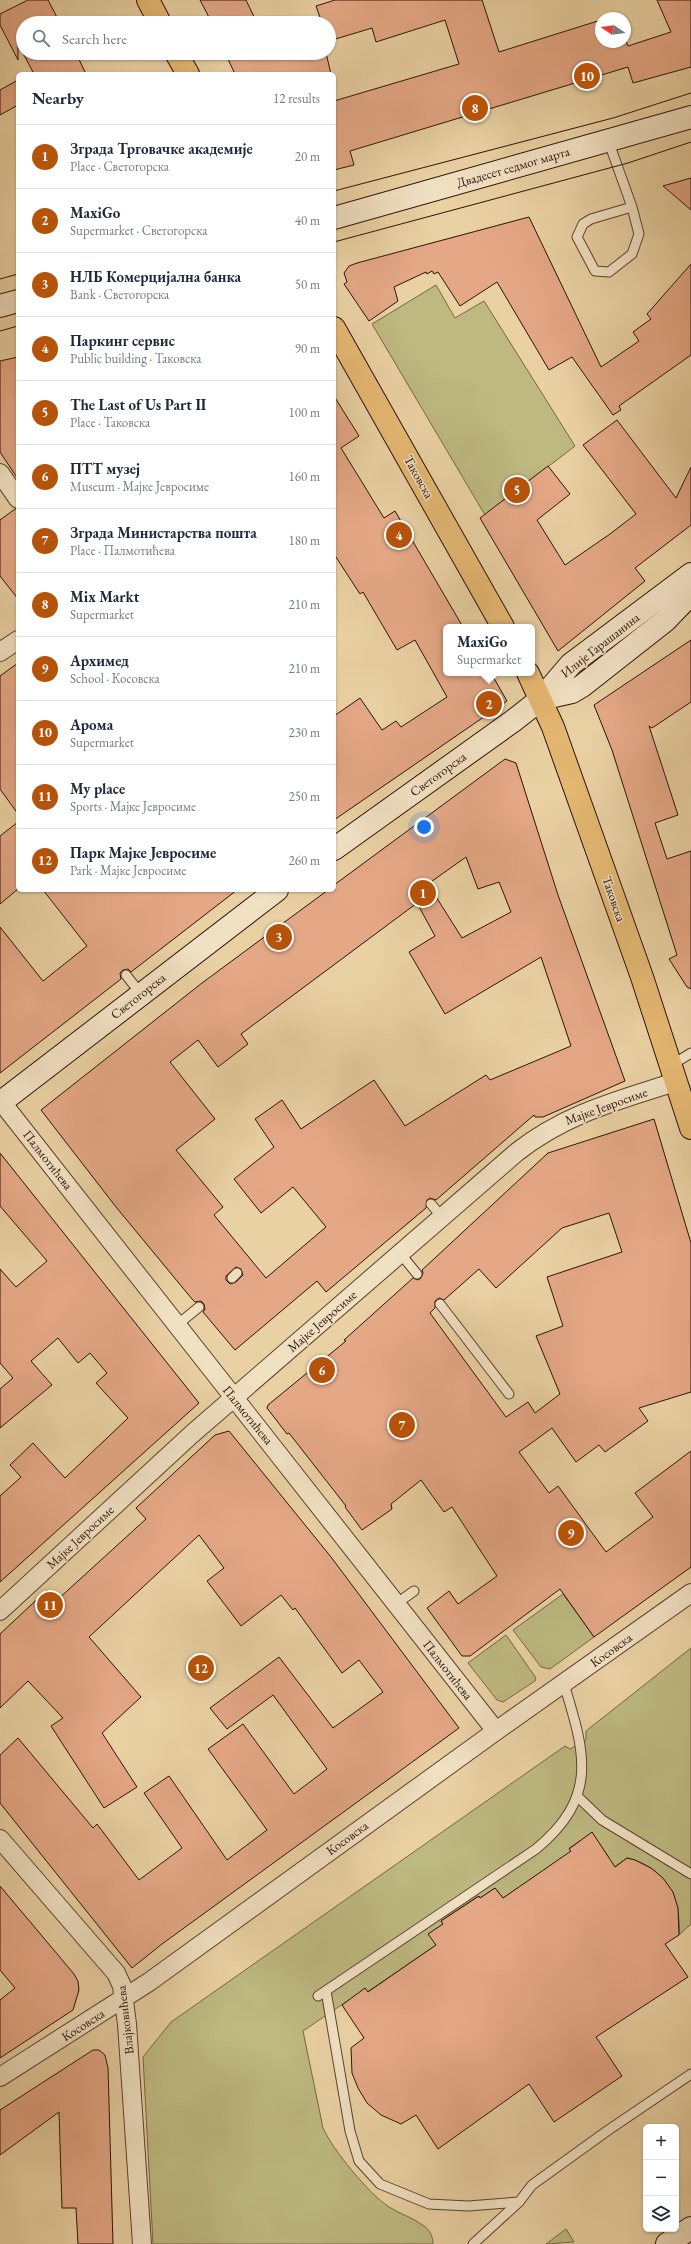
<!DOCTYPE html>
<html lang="en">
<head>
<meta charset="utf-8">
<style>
  body { margin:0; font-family:"EB Garamond",serif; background:#f6f6f7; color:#1f2937 }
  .controls { position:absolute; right:12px; bottom:12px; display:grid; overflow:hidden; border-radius:6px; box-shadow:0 1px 3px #0004 }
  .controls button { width:36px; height:36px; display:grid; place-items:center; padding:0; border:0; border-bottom:1px solid #e0e1e3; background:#fff; color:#1f2937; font:20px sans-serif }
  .compass { position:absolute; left:595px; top:12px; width:36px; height:36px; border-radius:50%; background:#fff; box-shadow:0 1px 3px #0004; rotate:283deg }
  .you { position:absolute; left:424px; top:827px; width:14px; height:14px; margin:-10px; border:3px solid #fff; border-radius:50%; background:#1a73e8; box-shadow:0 0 0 6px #1a73e833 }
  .badge { display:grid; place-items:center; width:26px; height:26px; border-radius:50%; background:#b45309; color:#fff; font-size:13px; font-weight:700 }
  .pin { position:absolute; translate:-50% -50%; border:2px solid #fff; box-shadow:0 1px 4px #0006 }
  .popup { position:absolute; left:443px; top:624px; width:92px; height:52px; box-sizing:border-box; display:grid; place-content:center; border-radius:6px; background:#fff; filter:drop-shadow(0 1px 3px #0005); font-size:13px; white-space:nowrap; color:#747a83 }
  .popup b { font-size:15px; color:#1f2937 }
  .popup::after { content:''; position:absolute; left:50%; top:100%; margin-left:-8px; border:8px solid transparent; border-top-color:#fff }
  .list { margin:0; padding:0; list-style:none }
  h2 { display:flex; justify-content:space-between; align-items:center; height:52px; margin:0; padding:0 16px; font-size:17px }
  h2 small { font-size:13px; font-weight:400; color:#747a83 }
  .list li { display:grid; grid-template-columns:26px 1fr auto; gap:12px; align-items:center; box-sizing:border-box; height:64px; padding:0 16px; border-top:1px solid #e0e1e3 }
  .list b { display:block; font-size:15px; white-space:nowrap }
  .list p { margin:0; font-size:13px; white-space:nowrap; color:#747a83 }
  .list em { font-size:13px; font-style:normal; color:#747a83 }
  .icon { flex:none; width:22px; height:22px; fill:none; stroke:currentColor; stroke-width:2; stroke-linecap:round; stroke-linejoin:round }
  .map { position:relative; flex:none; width:691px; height:2244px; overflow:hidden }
  .search { position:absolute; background:#fff; box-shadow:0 1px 3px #0004; left:16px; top:16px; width:320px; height:44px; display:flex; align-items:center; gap:10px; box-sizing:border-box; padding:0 14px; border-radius:22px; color:#747a83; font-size:15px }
  .panel { position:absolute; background:#fff; box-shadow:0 1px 3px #0004; left:16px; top:72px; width:320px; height:820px; border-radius:6px }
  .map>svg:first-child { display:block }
</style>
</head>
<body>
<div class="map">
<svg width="691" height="2244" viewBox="0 0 691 2244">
  <rect width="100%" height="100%" fill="#ead1a3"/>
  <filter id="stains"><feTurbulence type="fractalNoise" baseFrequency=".005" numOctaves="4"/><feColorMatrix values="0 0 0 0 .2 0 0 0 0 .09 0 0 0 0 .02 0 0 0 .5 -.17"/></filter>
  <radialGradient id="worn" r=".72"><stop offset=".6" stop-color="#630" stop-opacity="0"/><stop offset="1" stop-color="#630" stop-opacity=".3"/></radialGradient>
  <!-- green -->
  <g fill="#bdb980" stroke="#746644">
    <polygon points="436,285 455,318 484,301 575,446 485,515 372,324"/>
    <polygon points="563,1594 594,1637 550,1669 541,1667 513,1630"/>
    <polygon points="506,1635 536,1678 535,1681 503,1702 497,1700 468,1663"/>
    <path d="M 691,1648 L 691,1924 L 679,1935 C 682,1899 664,1866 627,1858 L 613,1868 L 608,1856 L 592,1833 L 569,1848 L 571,1852 L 503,1898 L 495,1888 L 480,1898 L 478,1896 L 441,1921 L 443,1924 L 429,1934 L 436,1945 L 367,1992 L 365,1989 L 303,2031 L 323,2128 C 333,2150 368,2193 389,2207 C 400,2214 414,2218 424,2226 C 430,2230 433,2237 433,2244 L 153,2244 L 143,2057 L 171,2022 L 565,1746 L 570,1749 L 586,1740 L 586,1731 Z"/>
    <polygon points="566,2229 574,2242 546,2244"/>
  </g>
  <!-- building -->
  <g fill="#e5a886" stroke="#2b1208" fill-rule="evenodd">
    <polygon points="28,0 48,0 60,23 23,23 23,53 18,43 18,60 0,25 0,14"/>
    <polygon points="200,0 246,0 257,23 212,23"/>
    <polygon points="335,0 482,0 499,52 601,20 601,42 625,42 625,38 628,46 671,32 657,0 691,0 691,67 633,83 628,67 350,151 354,165 334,170 334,101 459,64 445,20 376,42 372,28 329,41 329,23 322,23 316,6"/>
    <polygon points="23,53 76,53 86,74 34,74"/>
    <polygon points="225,53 326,53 331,74 235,74"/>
    <polygon points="18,80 18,105 0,115 0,90"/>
    <polygon points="691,178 691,210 663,186"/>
    <polygon points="529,217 601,367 639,341 633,332 651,319 647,314 691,264 691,355 619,406 621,410 613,415 572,357 549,370 497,282 460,306 438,272 434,274 432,271 427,274 426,272 394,287 398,301 369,321 344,284 347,282 344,273 349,266 357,263"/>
    <polygon points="18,357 18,479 0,452 0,361"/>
    <polygon points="334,396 359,436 341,448 384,518 395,511 463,627 446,627 446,673 491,673 507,701 334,820 334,716 360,698 382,730 396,721 401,727 447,697 415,640 397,650 363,592 360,594 334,554"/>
    <polygon points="617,420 676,498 691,467 691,525 635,568 645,581 558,651 480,518 548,466 570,494 537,520 565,565 610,534 636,514 583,445"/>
    <polygon points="15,509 18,509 18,599 0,576 0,520"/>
    <polygon points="691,640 691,702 652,728 649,726 678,815 655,823 667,859 691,851 691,989 687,987 669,959 677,955 612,750 594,705"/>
    <polygon points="18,663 18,814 0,789 0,676"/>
    <path d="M 505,759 L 516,763 L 558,895 L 625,1081 L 543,1117 L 535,1117 L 534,1115 L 436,1200 L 430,1198 L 427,1200 L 426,1208 L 326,1292 L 317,1281 L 235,1350 L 203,1312 L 205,1309 L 204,1304 L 201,1301 L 195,1302 L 192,1299 L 116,1207 L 41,1110 L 202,983 L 328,890 L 334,890 L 334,885 ZM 466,857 L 478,889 L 499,882 L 511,912 L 462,938 L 428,884 ZM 417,903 L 435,936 L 409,952 L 445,1014 L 541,957 L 571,1046 L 490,1080 L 486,1075 L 405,1126 L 374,1080 L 301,1129 L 282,1100 L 255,1119 L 274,1147 L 234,1179 L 261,1213 L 293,1187 L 326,1227 L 266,1278 L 214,1215 L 223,1207 L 176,1150 L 215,1119 L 170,1062 L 198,1040 L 218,1067 L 248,1044 L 241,1034 ZM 236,1267 L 241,1269 L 243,1275 L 236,1282 L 230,1284 L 226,1280 L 226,1276 Z"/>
    <polygon points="18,822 18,889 0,904 0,836"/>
    <polygon points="43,890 237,890 131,972 128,969 123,970 120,973 121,979 0,1073 0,927 43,981 87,946"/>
    <path d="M 654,1119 L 691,1243 L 691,1392 L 639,1408 L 648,1421 L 605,1452 L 599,1445 L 576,1462 L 552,1428 L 519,1452 L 549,1493 L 558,1486 L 606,1552 L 653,1517 L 635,1493 L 691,1451 L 691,1567 L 594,1637 L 560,1589 L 470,1656 L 462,1656 L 427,1608 L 449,1591 L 458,1604 L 497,1576 L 452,1507 L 444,1512 L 421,1480 L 391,1504 L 392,1509 L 362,1530 L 345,1507 L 346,1506 L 289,1433 L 287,1434 L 267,1408 L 268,1405 L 346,1341 L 344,1340 L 413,1278 L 418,1280 L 421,1278 L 423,1273 L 422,1270 L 548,1153 ZM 609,1213 L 622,1252 L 547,1277 L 563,1326 L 536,1336 L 560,1394 L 535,1413 L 528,1402 L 506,1417 L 430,1313 L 435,1308 L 435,1301 L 439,1298 L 444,1300 L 479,1269 L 496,1288 L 562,1228 Z"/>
    <polygon points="0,1153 199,1403 0,1582 0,1496 21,1477 10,1465 33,1443 65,1478 128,1418 96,1383 107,1373 90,1353 78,1363 58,1338 31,1361 52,1385 0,1428 0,1389 13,1378 0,1363 0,1269 16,1287 47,1261 0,1206"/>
    <polygon points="229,1431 331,1557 459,1728 162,1944 132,1968 0,1803 0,1755 18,1738 93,1828 97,1824 139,1880 182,1848 144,1793 169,1776 227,1860 267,1830 208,1749 243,1724 294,1794 327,1769 273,1695 227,1729 210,1708 279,1657 333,1728 383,1692 359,1660 342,1673 295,1608 293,1610 281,1595 241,1626 207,1581 224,1568 199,1535 89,1637 141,1697 102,1733 137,1787 104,1808 51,1726 63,1718 28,1681 0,1708 0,1634 47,1590 56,1601 146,1519 136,1508 215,1435"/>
    <polygon points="592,1832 615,1867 627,1858 635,1860 651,1868 663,1878 673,1892 678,1908 679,1935 665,1944 688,1977 596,2037 622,2076 554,2122 529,2084 438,2149 416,2115 401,2124 381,2115 367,2103 358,2088 352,2073 351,2048 364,2038 342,2005 365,1988 368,1992 436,1945 428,1934 443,1924 441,1921 479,1896 480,1898 495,1888 503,1898 571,1851 569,1849"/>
    <polygon points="0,1886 74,1974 78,1981 79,1990 73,2010 0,2058 0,2000 15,1988 0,1970"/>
    <polygon points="93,2050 99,2050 105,2055 108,2068 113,2244 78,2244 76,2208 62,2208 59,2112 0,2155 0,2110"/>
  </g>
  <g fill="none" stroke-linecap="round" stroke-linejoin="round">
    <!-- lane casing -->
    <g stroke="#5b422f" stroke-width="11">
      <g id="lane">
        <polyline points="608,140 632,207 639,234 632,254 609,272 595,271 577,237 583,224 591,219 632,207"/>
        <polyline points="126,975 141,994"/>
        <polyline points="670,1066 691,1053"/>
        <polyline points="431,1204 442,1217"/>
        <polyline points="400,1253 417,1274"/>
        <polyline points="232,1278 237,1273"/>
        <polyline points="440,1304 509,1394"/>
        <polyline points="177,1325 199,1307"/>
        <polyline points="396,1604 414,1591"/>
        <polyline points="577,1796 602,1820 691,1874"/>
        <polyline points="326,1991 350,2131 359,2161 380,2184 429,2204 468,2206 519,2202"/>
        <path d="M 318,1996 L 536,1849 C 599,1797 585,1753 564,1684"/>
        <polyline points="473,2244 519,2202 532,2185 607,2131 691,2074"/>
      </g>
    </g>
    <!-- street casing -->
    <g stroke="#5b422f" stroke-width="20">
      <g id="street">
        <polyline points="0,473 18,499"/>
        <polyline points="0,652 18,640"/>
        <polyline points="0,1100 496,1731"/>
        <path d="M 0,1611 L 192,1434 L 517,1152 C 567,1113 617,1101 675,1082"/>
        <polyline points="0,1839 116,1973 122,1986 127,2024 142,2244"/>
        <polyline points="0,2077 149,1982 496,1731 691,1593"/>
      </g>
    </g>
    <!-- secondary casing -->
    <g stroke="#2b1208" stroke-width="24">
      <g id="secondary">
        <polyline points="334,218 691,117"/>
        <polyline points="0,306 18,301"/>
        <polyline points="541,699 572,692 582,686 666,620 691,594"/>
        <polyline points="334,849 513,721 541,699 571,664 691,574"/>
        <polyline points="0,1103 277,890"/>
        <polyline points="667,2244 691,2228"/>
      </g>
    </g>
    <!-- primary casing -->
    <g stroke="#2b1208" stroke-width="24">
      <g id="primary">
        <polyline points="148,0 160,23"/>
        <polyline points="176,53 188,74"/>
        <polyline points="334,328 503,627"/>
        <polyline points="528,673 553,727 642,977 691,1128"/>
      </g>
    </g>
    <!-- lane -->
    <use href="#lane" stroke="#f1e1c3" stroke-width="9"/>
    <!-- street -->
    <use href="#street" stroke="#f1e1c3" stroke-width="18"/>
    <!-- secondary -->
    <use href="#secondary" stroke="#f1e1c3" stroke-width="22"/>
    <!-- primary -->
    <use href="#primary" stroke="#e5b872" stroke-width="22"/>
    <!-- tram -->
    <g stroke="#2b1208" stroke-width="1">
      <polyline points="334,191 613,118 691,93"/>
      <polyline points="334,242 628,163 691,142"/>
      <polyline points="0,279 18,274"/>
      <polyline points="0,331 18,326"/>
    </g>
  </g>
  <g text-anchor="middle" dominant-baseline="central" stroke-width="3" stroke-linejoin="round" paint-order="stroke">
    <!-- street labels -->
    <g font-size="13" fill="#2b1208" stroke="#f1e1c3">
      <text transform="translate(513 167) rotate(-16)">Двадесет седмог марта</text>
      <text transform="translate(419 477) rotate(61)">Таковска</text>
      <text transform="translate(600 645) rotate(-38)">Илије Гарашанина</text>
      <text transform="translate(438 774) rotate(-36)">Светогорска</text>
      <text transform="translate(614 899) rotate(71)">Таковска</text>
      <text transform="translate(138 996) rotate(-38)">Светогорска</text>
      <text transform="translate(606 1106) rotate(-20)">Мајке Јевросиме</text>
      <text transform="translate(48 1160) rotate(52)">Палмотићева</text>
      <text transform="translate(322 1321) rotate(-41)">Мајке Јевросиме</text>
      <text transform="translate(248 1415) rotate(51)">Палмотићева</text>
      <text transform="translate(80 1537) rotate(-43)">Мајке Јевросиме</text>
      <text transform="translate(611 1650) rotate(-36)">Косовска</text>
      <text transform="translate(448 1670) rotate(52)">Палмотићева</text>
      <text transform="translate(347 1838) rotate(-36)">Косовска</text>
      <text transform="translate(125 2020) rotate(-97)">Влајковићева</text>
      <text transform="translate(83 2025) rotate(-33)">Косовска</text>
    </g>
  </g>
  <rect width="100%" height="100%" filter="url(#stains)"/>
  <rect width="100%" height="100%" fill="url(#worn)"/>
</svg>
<div class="controls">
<button>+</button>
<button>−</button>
<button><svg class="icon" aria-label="layers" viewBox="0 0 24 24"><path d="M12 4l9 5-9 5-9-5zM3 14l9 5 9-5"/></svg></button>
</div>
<svg class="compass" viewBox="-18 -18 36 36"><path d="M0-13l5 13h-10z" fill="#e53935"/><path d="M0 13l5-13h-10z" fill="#747a83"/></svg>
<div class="you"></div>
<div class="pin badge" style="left:423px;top:893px">1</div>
<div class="pin badge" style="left:489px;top:704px">2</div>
<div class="popup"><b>MaxiGo</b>Supermarket</div>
<div class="pin badge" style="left:279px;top:937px">3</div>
<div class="pin badge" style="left:399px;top:535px">4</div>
<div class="pin badge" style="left:517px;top:490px">5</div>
<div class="pin badge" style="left:322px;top:1370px">6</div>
<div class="pin badge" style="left:402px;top:1425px">7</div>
<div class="pin badge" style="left:475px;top:108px">8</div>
<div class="pin badge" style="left:571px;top:1533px">9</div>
<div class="pin badge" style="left:587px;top:76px">10</div>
<div class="pin badge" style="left:50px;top:1605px">11</div>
<div class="pin badge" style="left:201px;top:1668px">12</div>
<div class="search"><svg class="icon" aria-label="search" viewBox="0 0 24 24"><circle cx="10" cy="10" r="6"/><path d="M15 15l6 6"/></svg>Search here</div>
<section class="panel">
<h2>Nearby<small>12 results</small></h2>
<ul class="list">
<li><span class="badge">1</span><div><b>Зграда Трговачке академије</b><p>Place · Светогорска</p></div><em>20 m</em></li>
<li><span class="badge">2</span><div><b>MaxiGo</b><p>Supermarket · Светогорска</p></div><em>40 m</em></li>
<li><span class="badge">3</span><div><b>НЛБ Комерцијална банка</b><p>Bank · Светогорска</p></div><em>50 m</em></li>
<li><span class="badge">4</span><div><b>Паркинг сервис</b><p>Public building · Таковска</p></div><em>90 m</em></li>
<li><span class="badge">5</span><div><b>The Last of Us Part II</b><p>Place · Таковска</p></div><em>100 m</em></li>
<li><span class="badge">6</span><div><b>ПТТ музеј</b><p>Museum · Мајке Јевросиме</p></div><em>160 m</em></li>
<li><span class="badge">7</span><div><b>Зграда Министарства пошта</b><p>Place · Палмотићева</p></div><em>180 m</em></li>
<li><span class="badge">8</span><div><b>Mix Markt</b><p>Supermarket</p></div><em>210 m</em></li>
<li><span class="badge">9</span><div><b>Архимед</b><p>School · Косовска</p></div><em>210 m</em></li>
<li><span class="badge">10</span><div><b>Арома</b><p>Supermarket</p></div><em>230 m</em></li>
<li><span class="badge">11</span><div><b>My place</b><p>Sports · Мајке Јевросиме</p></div><em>250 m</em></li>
<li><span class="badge">12</span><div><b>Парк Мајке Јевросиме</b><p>Park · Мајке Јевросиме</p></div><em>260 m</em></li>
</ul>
</section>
</div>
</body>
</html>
